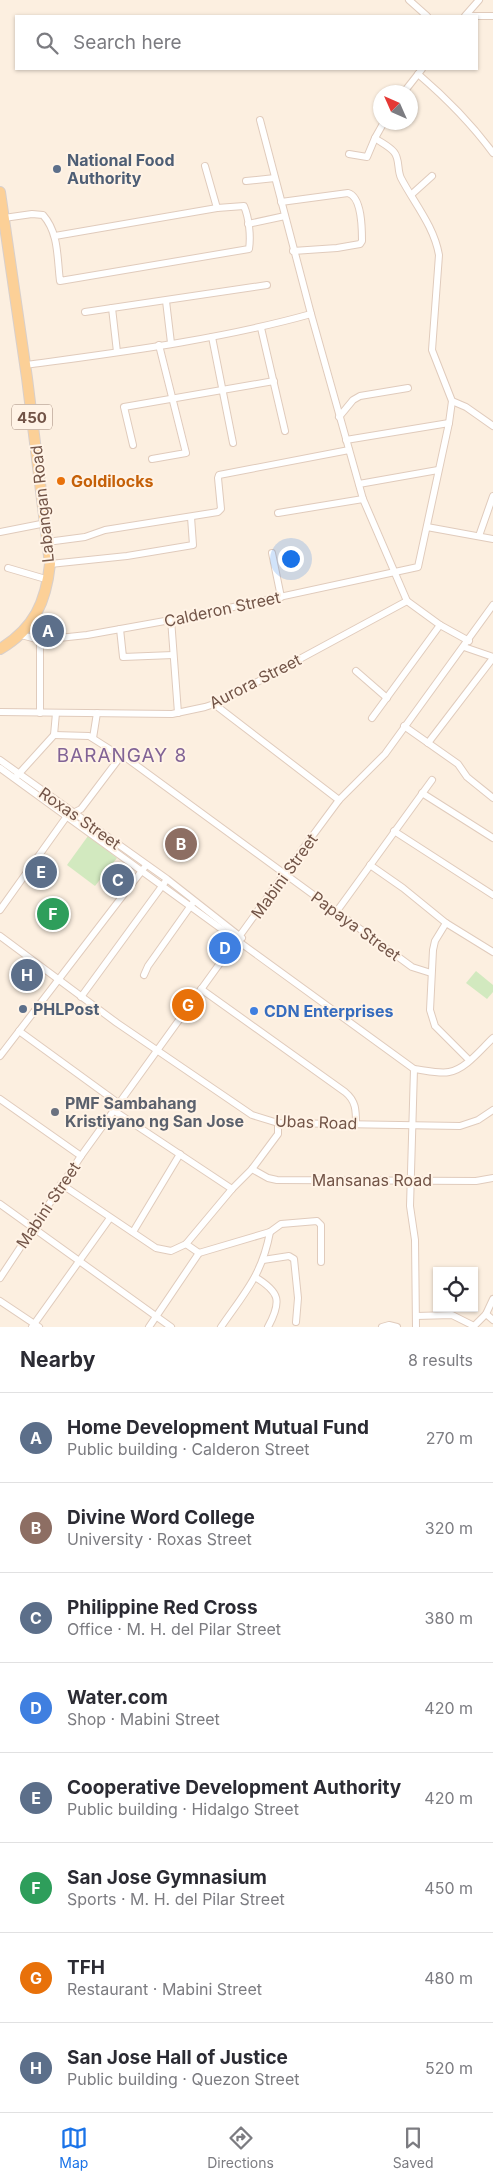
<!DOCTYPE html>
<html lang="en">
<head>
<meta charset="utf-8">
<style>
  body { margin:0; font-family:Inter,sans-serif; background:#f2f2f3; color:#2b2b33 }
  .controls { position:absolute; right:15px; bottom:15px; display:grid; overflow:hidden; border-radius:0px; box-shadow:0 1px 4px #0004 }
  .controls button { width:45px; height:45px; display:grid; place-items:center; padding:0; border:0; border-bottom:1px solid #e1e1e2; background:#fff; color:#2b2b33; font:25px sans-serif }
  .compass { position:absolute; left:373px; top:85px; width:45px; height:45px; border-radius:50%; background:#fff; box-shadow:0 1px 4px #0004; rotate:315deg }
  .you { position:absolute; left:290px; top:558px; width:18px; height:18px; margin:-12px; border:4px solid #fff; border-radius:50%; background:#1a73e8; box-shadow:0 0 0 8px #1a73e833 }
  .badge { display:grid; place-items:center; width:32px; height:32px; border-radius:50%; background:#1a73e8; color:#fff; font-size:16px; font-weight:700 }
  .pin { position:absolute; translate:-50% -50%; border:2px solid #fff; box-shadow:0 1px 5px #0006 }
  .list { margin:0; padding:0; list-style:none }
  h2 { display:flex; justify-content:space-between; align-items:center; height:65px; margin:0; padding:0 20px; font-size:21px }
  h2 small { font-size:16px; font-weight:400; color:#7c7c81 }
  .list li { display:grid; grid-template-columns:32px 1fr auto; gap:15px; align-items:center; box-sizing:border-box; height:90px; padding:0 20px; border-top:1px solid #e1e1e2 }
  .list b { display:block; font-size:19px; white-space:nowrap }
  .list p { margin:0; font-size:16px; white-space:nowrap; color:#7c7c81 }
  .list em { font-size:16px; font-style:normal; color:#7c7c81 }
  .icon { flex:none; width:28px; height:28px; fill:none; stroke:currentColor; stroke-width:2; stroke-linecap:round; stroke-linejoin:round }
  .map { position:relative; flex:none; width:493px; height:1327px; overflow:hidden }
  .search { position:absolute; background:#fff; box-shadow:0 1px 4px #0004; left:15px; right:15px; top:15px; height:55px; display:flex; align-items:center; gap:12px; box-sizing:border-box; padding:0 18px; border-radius:0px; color:#7c7c81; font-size:19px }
  .sheet { height:785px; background:#fff }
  nav { display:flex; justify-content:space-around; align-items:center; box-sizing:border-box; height:70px; border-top:1px solid #e1e1e2; background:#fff; font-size:14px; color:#7c7c81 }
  nav a { display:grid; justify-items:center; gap:2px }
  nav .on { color:#1a73e8 }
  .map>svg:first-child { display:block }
</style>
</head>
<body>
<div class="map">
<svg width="493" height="1327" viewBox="0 0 493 1327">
  <rect width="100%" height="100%" fill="#fcefe0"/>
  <!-- green -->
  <g fill="#d2e9bf">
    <polygon points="88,836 117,858 95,886 67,865"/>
    <polygon points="476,971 493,985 493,992 487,999 466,983"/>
  </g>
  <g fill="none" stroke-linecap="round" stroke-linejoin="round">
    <!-- street casing -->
    <g stroke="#e0cbbc" stroke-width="8">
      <g id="street">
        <polyline points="409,0 427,16"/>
        <polyline points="465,16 479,0"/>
        <polyline points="466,16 493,16"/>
        <path d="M 418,74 C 446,98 471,123 493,153"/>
        <polyline points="404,92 422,69"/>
        <polyline points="260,120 311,314 363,499 407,601 440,625 469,641"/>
        <polyline points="349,154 367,157 375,138"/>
        <polyline points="205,166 217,208"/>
        <polyline points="246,181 275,178"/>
        <polyline points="412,194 432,176"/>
        <path d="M 281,202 L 348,193 C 362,197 362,229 362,241 L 360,244 L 337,248 L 293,251"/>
        <path d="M 4,218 L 32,214 L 43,215 C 59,233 57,258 60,281 L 249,249 C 251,236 249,218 244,206 L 217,208 L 55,236"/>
        <polyline points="248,224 285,216"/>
        <polyline points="166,301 171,343"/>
        <polyline points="112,308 117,352"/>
        <polyline points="85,312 267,285"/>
        <polyline points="261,328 285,431"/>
        <polyline points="212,337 233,443"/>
        <path d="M 26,365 C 121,352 218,340 311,314"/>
        <polyline points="452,401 466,407 493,426"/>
        <polyline points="339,417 353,400 360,396 408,388"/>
        <polyline points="346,440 449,423"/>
        <polyline points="133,445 124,407 274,381"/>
        <polyline points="152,459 186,453 159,345"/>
        <polyline points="359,484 438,470"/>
        <polyline points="278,513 363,499"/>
        <polyline points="427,527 493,539"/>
        <polyline points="0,532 46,523"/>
        <polyline points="479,536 493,496"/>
        <polyline points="47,542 85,537 105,530 218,512 221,509 218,478 219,475 349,450"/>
        <polyline points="272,553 281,597"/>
        <polyline points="50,564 127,556 193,545 191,517"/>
        <polyline points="8,568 49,580"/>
        <polyline points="171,619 178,713"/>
        <polyline points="120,629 123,657 173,655"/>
        <path d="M 21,635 L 40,640 L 87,635 L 187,617 L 418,567 L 449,423 L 452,401 L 432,350 L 439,255 C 434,226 414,203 401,178 C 397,170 400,159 394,152 C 389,146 380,142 375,138 L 384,122"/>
        <polyline points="464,647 493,657"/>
        <polyline points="356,671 387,698"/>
        <polyline points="214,704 339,800"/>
        <polyline points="0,712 172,714 205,707 214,704 259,681 407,601"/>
        <polyline points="40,713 40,640"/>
        <polyline points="372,718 440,625"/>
        <polyline points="404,726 458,764 467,777 493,798"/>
        <polyline points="54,735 89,736 122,757"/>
        <polyline points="93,738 97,713"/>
        <polyline points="428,743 493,658"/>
        <polyline points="0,760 167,879 242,938"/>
        <path d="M 0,768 L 414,1069 C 424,1070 439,1074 449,1072 C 466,1069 481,1049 493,1038"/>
        <polyline points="16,777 54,735 56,713"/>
        <polyline points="422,793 493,838"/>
        <polyline points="394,831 493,895"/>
        <polyline points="370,865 403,888 446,923 493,952"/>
        <polyline points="0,910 67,816 81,809 118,760 125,757 412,967 431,973"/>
        <polyline points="337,911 432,780"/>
        <polyline points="446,923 435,941 433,950 430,1010 435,1026 469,1060"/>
        <polyline points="0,936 117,1023 252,1115 278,1123 460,1126 478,1120 493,1110"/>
        <polyline points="144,975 148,966 192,904"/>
        <path d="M 201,989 L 345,1092 C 356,1101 356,1110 356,1124"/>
        <polyline points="81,997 165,882"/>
        <polyline points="19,1031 118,1103"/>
        <polyline points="0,1056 144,868"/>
        <polyline points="414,1069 410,1206 415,1240 416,1327"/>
        <polyline points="0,1099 81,1156"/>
        <polyline points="113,1110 232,1189"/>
        <polyline points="252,1169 268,1178 277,1180 476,1181 493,1178"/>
        <polyline points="61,1184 156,1248 171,1251 186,1244 232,1189 252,1169 278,1134 278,1123"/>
        <polyline points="0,1204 171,1327"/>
        <polyline points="133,1232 180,1154"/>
        <polyline points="186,1244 199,1253"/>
        <polyline points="199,1253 270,1232 281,1224 317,1221 321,1225 321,1262"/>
        <polyline points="263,1260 289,1256 294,1259 298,1298 296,1322"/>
        <path d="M 255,1277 C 280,1292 282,1301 268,1327"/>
        <polyline points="0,1278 81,1156 285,873 339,800 385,754 493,605"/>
        <polyline points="0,1301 39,1327"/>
        <polyline points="486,1314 493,1320"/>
        <polyline points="416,1316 452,1315 474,1326"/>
        <polyline points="32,1327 110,1218"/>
        <polyline points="149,1327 199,1253"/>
        <path d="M 221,1327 C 245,1292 262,1275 270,1232"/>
        <polyline points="382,1327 389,1325 397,1327"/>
        <polyline points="473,1327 486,1314 493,1299"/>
      </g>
    </g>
    <!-- primary casing -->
    <g stroke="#d8cfcb" stroke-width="12">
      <path id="primary" d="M 0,192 L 27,378 L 50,564 C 46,602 34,629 0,649"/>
    </g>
    <!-- street -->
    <use href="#street" stroke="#fff" stroke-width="6"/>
    <!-- primary -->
    <use href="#primary" stroke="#fcd097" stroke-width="10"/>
  </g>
  <!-- markers -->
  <g fill="#5c6f8a" stroke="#fff3e6" stroke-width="2">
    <circle cx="57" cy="169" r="5"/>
    <circle cx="23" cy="1009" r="5"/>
  </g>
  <circle fill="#e8710a" stroke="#fff3e6" stroke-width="2" cx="61" cy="481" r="5"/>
  <circle fill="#3f7fe0" stroke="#fff3e6" stroke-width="2" cx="254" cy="1011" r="5"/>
  <circle fill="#6b7280" stroke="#fff3e6" stroke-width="2" cx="55" cy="1112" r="5"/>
  <g text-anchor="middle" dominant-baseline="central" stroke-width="4" stroke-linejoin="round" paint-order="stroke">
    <!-- shield labels -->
    <rect fill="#fff3e6" stroke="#9c8477" stroke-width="1" x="12" y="404.5" width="40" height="25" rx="4"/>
    <g font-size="15" font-weight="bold" fill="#725447">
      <text x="32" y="417">450</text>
    </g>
    <!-- service labels -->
    <g font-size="16" font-weight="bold" fill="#4e5e75" stroke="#fff3e6" text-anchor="start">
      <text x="67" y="160">National Food<tspan x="67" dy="18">Authority</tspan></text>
      <text x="33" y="1009">PHLPost</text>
    </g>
    <!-- food labels -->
    <g font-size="16" font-weight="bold" fill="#c56008" stroke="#fff3e6" text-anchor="start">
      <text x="71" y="481">Goldilocks</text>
    </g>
    <!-- street labels -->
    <g font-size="16" fill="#725447" stroke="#fff3e6">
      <text transform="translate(42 504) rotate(-96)">Labangan Road</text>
      <text transform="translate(222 609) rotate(-12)">Calderon Street</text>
      <text transform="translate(255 681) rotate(-27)">Aurora Street</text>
      <text transform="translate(80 818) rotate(35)">Roxas Street</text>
      <text transform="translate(284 876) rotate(-54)">Mabini Street</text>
      <text transform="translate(356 926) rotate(36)">Papaya Street</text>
      <text transform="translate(316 1122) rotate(2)">Ubas Road</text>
      <text x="372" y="1180">Mansanas Road</text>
      <text transform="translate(48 1205) rotate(-56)">Mabini Street</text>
    </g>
    <!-- shop labels -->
    <g font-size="16" font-weight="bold" fill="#366cbe" stroke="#fff3e6" text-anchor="start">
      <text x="264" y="1011">CDN Enterprises</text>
    </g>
    <!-- worship labels -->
    <g font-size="16" font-weight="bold" fill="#5b616d" stroke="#fff3e6" text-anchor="start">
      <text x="65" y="1103">PMF Sambahang<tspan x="65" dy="18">Kristiyano ng San Jose</tspan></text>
    </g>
    <!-- quarter labels -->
    <g font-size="19" letter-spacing="1" fill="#816396" stroke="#fff3e6">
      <text x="122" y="755">BARANGAY 8</text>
    </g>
  </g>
</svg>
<div class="controls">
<button><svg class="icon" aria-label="locate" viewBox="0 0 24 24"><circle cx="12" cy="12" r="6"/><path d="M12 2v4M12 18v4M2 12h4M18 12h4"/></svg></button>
</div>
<svg class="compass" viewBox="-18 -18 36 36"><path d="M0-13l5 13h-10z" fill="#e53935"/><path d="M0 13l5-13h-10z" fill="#7c7c81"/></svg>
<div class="you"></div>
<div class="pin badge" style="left:48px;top:631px;background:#5c6f8a">A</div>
<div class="pin badge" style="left:181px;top:844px;background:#8d6e63">B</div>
<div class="pin badge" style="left:118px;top:880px;background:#5c6f8a">C</div>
<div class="pin badge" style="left:225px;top:948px;background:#3f7fe0">D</div>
<div class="pin badge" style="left:41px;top:872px;background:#5c6f8a">E</div>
<div class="pin badge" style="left:53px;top:914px;background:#2e9e5b">F</div>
<div class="pin badge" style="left:188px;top:1005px;background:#e8710a">G</div>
<div class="pin badge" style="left:27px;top:975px;background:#5c6f8a">H</div>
<div class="search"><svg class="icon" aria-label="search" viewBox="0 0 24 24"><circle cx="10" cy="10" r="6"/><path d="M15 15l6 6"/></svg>Search here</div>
</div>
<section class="sheet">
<h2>Nearby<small>8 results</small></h2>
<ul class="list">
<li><span class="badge" style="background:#5c6f8a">A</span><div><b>Home Development Mutual Fund</b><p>Public building · Calderon Street</p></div><em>270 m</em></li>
<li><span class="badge" style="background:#8d6e63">B</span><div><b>Divine Word College</b><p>University · Roxas Street</p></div><em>320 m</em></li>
<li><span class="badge" style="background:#5c6f8a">C</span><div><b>Philippine Red Cross</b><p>Office · M. H. del Pilar Street</p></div><em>380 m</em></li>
<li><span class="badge" style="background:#3f7fe0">D</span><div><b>Water.com</b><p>Shop · Mabini Street</p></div><em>420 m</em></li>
<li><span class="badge" style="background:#5c6f8a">E</span><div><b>Cooperative Development Authority</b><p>Public building · Hidalgo Street</p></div><em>420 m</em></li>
<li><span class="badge" style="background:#2e9e5b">F</span><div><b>San Jose Gymnasium</b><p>Sports · M. H. del Pilar Street</p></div><em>450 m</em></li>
<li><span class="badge" style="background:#e8710a">G</span><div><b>TFH</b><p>Restaurant · Mabini Street</p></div><em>480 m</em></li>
<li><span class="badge" style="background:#5c6f8a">H</span><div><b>San Jose Hall of Justice</b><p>Public building · Quezon Street</p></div><em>520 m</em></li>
</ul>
</section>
<nav>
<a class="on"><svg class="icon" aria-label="map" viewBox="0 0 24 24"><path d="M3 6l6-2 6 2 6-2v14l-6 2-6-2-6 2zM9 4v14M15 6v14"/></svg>Map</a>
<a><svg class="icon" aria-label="directions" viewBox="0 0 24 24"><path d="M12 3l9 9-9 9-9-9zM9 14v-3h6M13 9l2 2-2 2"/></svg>Directions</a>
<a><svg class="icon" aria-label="saved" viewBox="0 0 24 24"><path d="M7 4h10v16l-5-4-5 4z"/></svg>Saved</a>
</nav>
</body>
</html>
